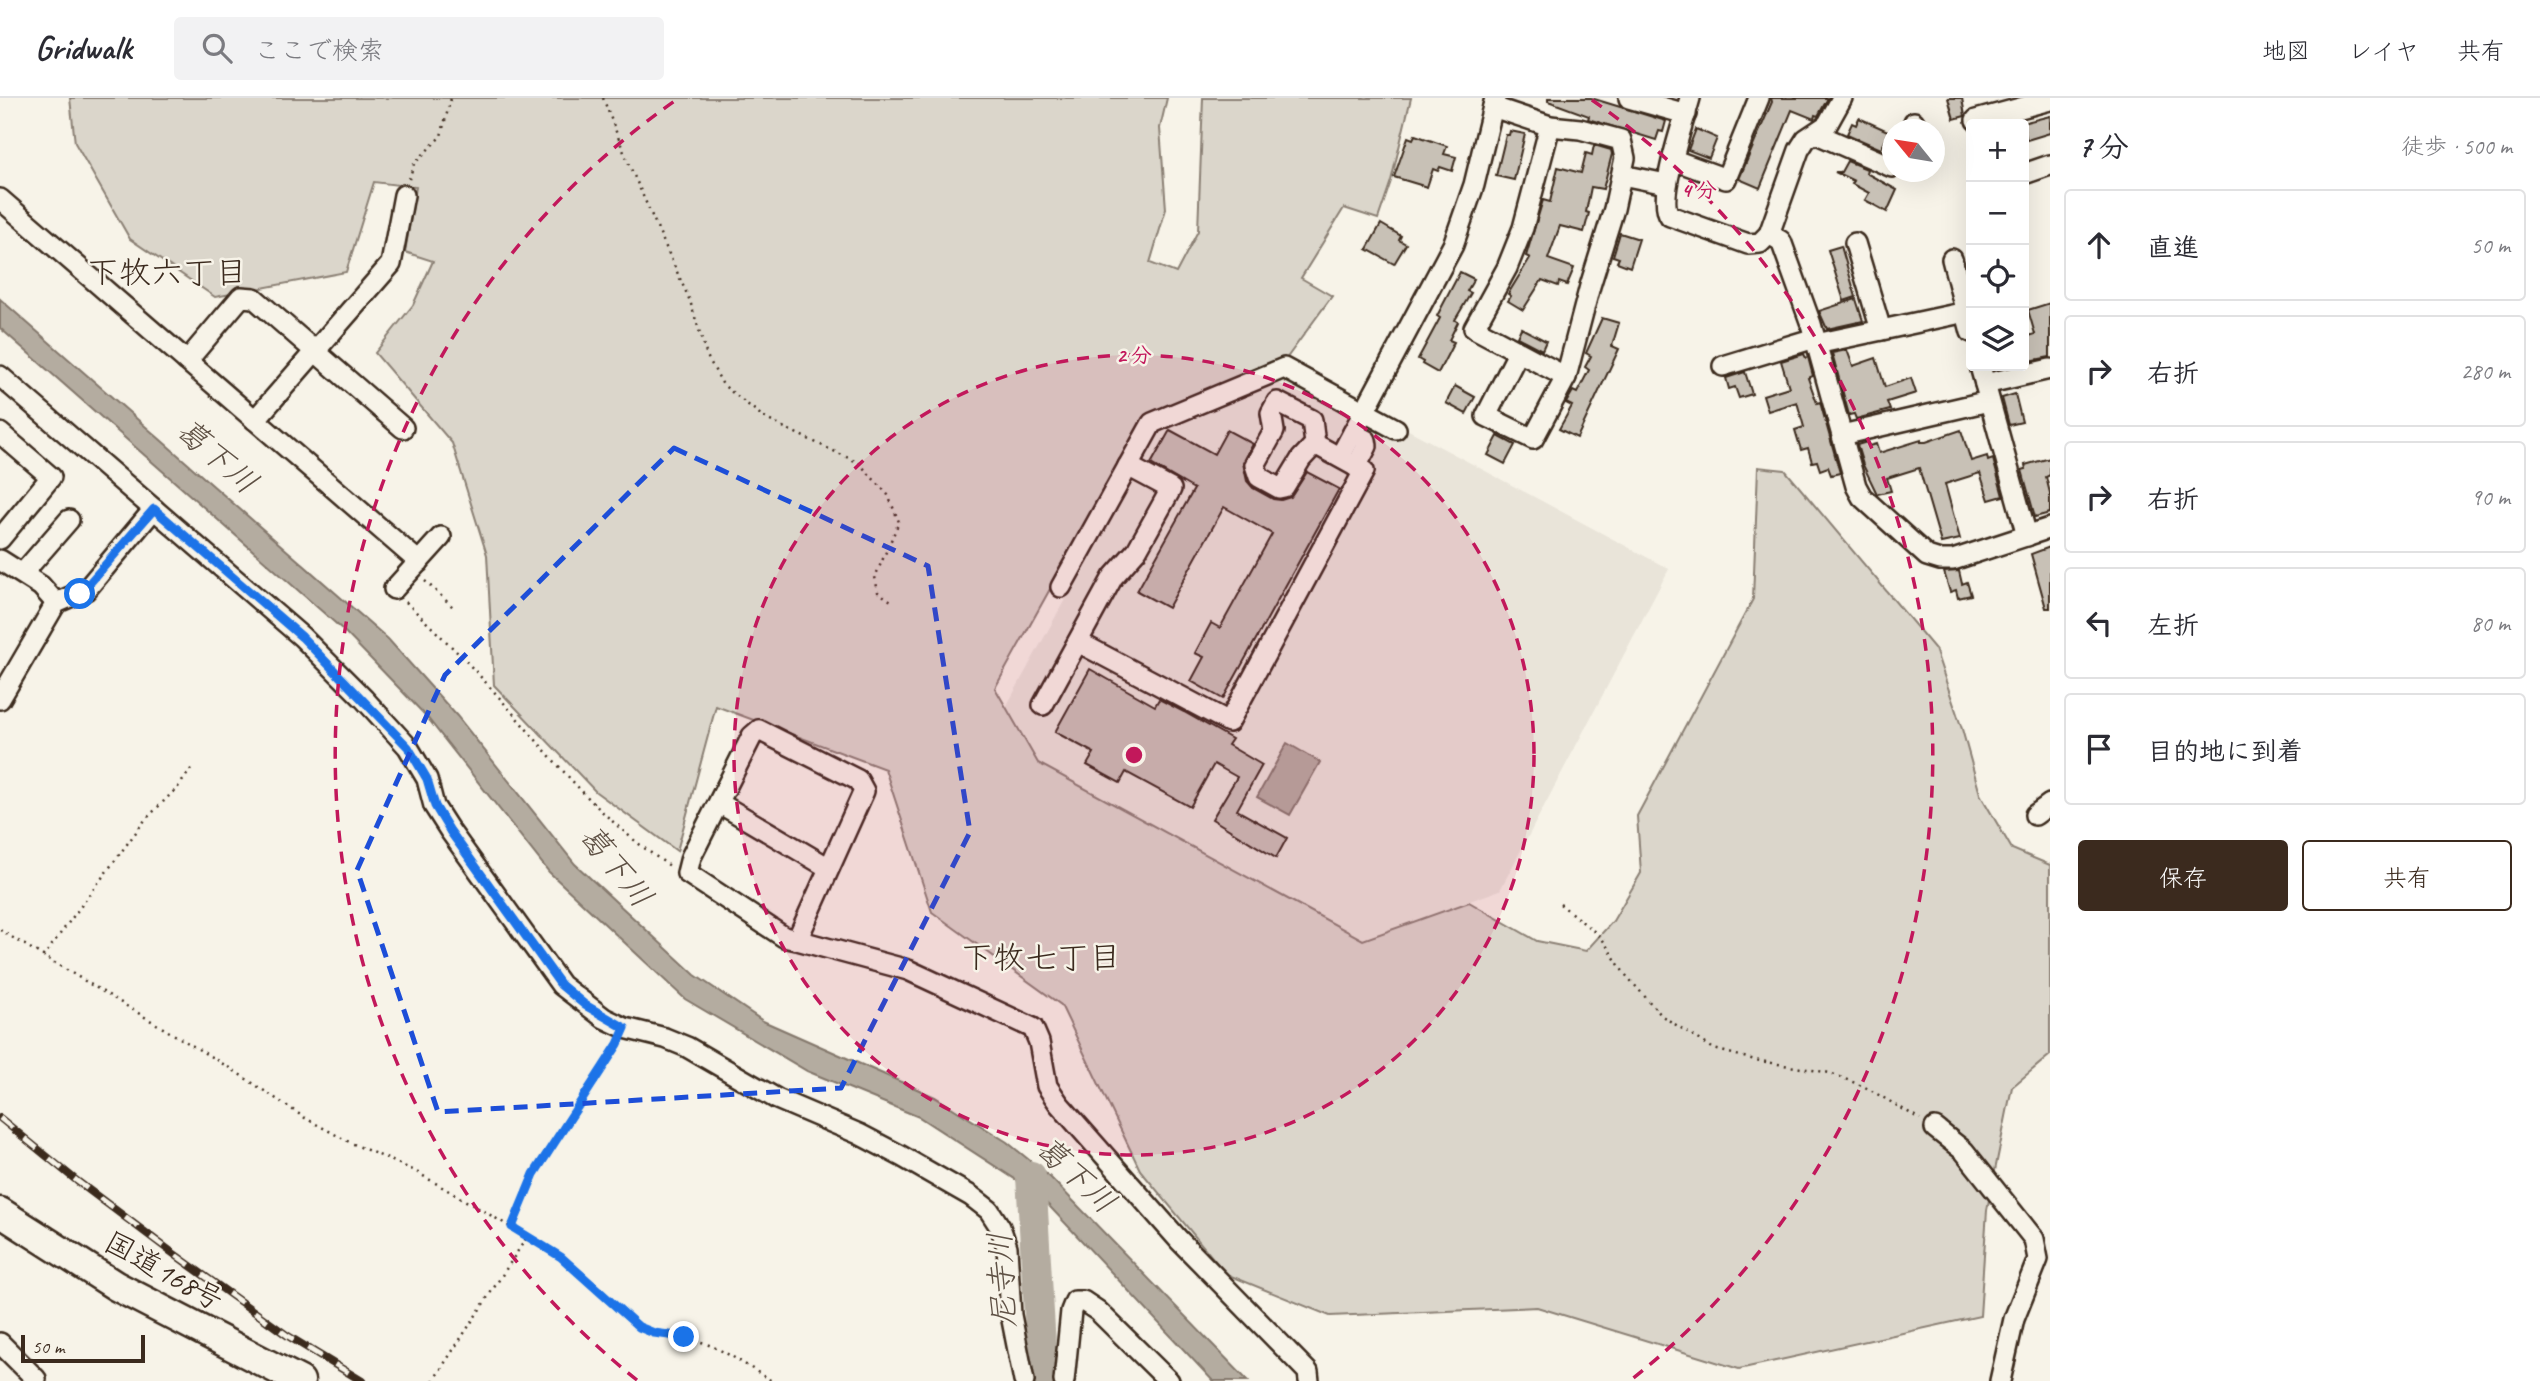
<!DOCTYPE html>
<html lang="ja">
<head>
<meta charset="utf-8">
<style>
  body { margin:0; font-family:Caveat,"Klee One",sans-serif; background:#f2f2f3; color:#2b2b33 }
  .controls { position:absolute; right:21px; top:21px; display:grid; overflow:hidden; border-radius:7px; box-shadow:0 7px 28px #0002 }
  .controls button { width:63px; height:63px; display:grid; place-items:center; padding:0; border:0; border-bottom:2px solid #e1e1e2; background:#fff; color:#2b2b33; font:35px sans-serif }
  .compass { position:absolute; left:1882px; top:21px; width:63px; height:63px; border-radius:50%; background:#fff; box-shadow:0 7px 28px #0002; rotate:300deg }
  .scale { position:absolute; left:21px; bottom:18px; width:124px; box-sizing:border-box; padding-left:7px; border:4px solid #3b2a1e; border-top:0; font-size:19px; line-height:24px; white-space:nowrap; color:#3b2a1e; -webkit-text-stroke:5px #f7f3e8; paint-order:stroke }
  .stop { position:absolute; width:21px; height:21px; margin:-16px; border:5px solid #1a73e8; border-radius:50%; background:#fff }
  .stop.end { background:#1a73e8; border-color:#fff; box-shadow:0 2px 7px #0008 }
  .list { margin:0; padding:0; list-style:none }
  h2 { display:flex; justify-content:space-between; align-items:center; height:91px; margin:0; padding:0 28px; font-size:30px }
  h2 small { font-size:23px; font-weight:400; color:#7c7c81 }
  .list li { display:grid; grid-template-columns:46px 1fr auto; gap:21px; align-items:center; box-sizing:border-box; height:112px; margin:0 14px 14px; padding:0 14px; border:2px solid #e1e1e2; border-radius:7px }
  .list b { display:block; font-size:26px; white-space:nowrap }
  .list em { font-size:23px; font-style:normal; color:#7c7c81 }
  .actions { display:flex; gap:14px; padding:21px 28px }
  .actions a { flex:1; padding:16px 0; border:2px solid #3b2a1e; border-radius:7px; text-align:center; font-size:24px; color:#3b2a1e }
  .actions .main { background:#3b2a1e; color:#fff }
  .icon { flex:none; width:38px; height:38px; fill:none; stroke:currentColor; stroke-width:2; stroke-linecap:round; stroke-linejoin:round }
  .map { position:relative; flex:none; width:2050px; height:1283px; overflow:hidden }
  header { display:flex; align-items:center; gap:42px; box-sizing:border-box; height:98px; padding:0 35px; background:#fff; border-bottom:2px solid #e1e1e2 }
  header strong { font-size:33px }
  nav { display:flex; gap:38px; margin-inline-start:auto; font-size:24px }
  .search { width:490px; height:63px; background:#f2f2f3; display:flex; align-items:center; gap:18px; box-sizing:border-box; padding:0 24px; border-radius:7px; color:#7c7c81; font-size:26px }
  main { display:flex }
  aside { flex:1; background:#fff }
  .map>svg:first-child { display:block }
</style>
</head>
<body>
<header>
<strong>Gridwalk</strong>
<div class="search"><svg class="icon" aria-label="search" viewBox="0 0 24 24"><circle cx="10" cy="10" r="6"/><path d="M15 15l6 6"/></svg>ここで検索</div>
<nav><a>地図</a><a>レイヤ</a><a>共有</a></nav>
</header>
<main>
<div class="map">
<svg width="2050" height="1283" viewBox="0 0 2050 1283">
  <rect width="100%" height="100%" fill="#f7f3e8"/>
  <filter id="ink" filterUnits="userSpaceOnUse"><feTurbulence type="fractalNoise" baseFrequency=".0143" numOctaves="2"/><feDisplacementMap in="SourceGraphic" scale="14" xChannelSelector="R" yChannelSelector="G"/><feConvolveMatrix kernelMatrix="1 2 1 2 8 2 1 2 1" color-interpolation-filters="sRGB"/></filter>
  <g filter="url(#ink)">
    <!-- built -->
    <polygon fill="#e9e4d9" points="1282,277 1401,328 1669,471 1500,792 1364,842 1038,665 1006,609 1158,332"/>
    <!-- green -->
    <polygon fill="#dbd6cb" stroke="#8b8074" stroke-width="2" points="70,0 1167,0 1160,30 1166,111 1150,165 1176,175 1198,133 1203,0 1411,0 1391,83 1378,121 1344,110 1301,180 1332,198 1286,261 1144,322 995,590 1038,665 1363,842 1469,804 1537,843 1586,853 1613,823 1641,775 1637,718 1753,501 1758,369 1785,372 1935,551 1962,631 1980,696 2012,751 2050,767 2050,957 2012,989 1987,1112 1980,1218 1739,1271 1537,1209 1330,1218 1226,1176 1140,1072 1061,907 932,814 885,671 716,608 677,753 596,694 494,587 487,457 452,345 375,255 413,207 433,163 405,154 416,89 374,84 346,174 215,199 130,141 75,45"/>
    <!-- water -->
    <g fill="#b4aca0" stroke="#84786c" stroke-width="2">
      <polygon points="0,201 388,541 457,618 575,766 695,877 763,923 935,999 1007,1044 1050,1079 1248,1283 1213,1283 1038,1096 919,1019 807,973 685,901 549,774 426,618 342,531 0,230"/>
      <polygon points="1287,645 1320,664 1290,717 1257,699"/>
    </g>
    <g fill="none" stroke-linecap="round" stroke-linejoin="round">
      <!-- river -->
      <polyline stroke="#b4aca0" stroke-width="30" points="1031,1078 1043,1283"/>
    </g>
    <!-- building -->
    <g fill="#c8c1b6" stroke="#3b2a1e" stroke-width="2">
      <polygon points="1548,0 1591,0 1666,23 1663,34 1659,33 1656,42 1588,21 1589,18 1548,3"/>
      <polygon points="1771,0 1828,0 1818,18 1815,17 1814,21 1792,12 1760,90 1739,81 1772,4"/>
      <polygon points="1948,0 1962,0 1965,18 1954,21"/>
      <polygon points="2050,18 2050,35 2027,42 2022,25"/>
      <polygon points="1859,20 1890,34 1881,51 1847,36 1852,25 1856,27"/>
      <polygon points="1696,31 1717,40 1709,60 1688,52"/>
      <polygon points="1510,33 1525,36 1514,82 1496,78 1506,37 1509,37"/>
      <polygon points="1415,37 1447,48 1444,56 1456,59 1452,73 1440,69 1438,73 1433,71 1427,89 1394,79 1408,39 1413,41"/>
      <polygon points="1594,47 1611,52 1612,56 1603,91 1591,89 1586,114 1589,115 1584,134 1560,128 1548,161 1574,170 1567,187 1559,184 1558,188 1542,182 1523,212 1508,203 1511,198 1508,196 1530,160 1526,158 1543,102 1550,104 1558,69 1581,75 1586,55 1592,57"/>
      <polygon points="1847,63 1867,71 1866,75 1897,92 1887,114 1865,102 1869,95 1852,86 1854,83 1835,74 1841,74"/>
      <polygon points="1381,126 1401,138 1399,142 1406,146 1394,166 1367,151"/>
      <polygon points="1620,135 1639,141 1630,169 1617,164 1619,160 1613,158"/>
      <polygon points="1841,148 1856,199 1844,203 1828,152"/>
      <polygon points="1460,174 1474,181 1467,193 1471,195 1455,222 1458,224 1449,242 1454,244 1438,275 1422,266 1423,264 1418,261 1440,220 1437,218"/>
      <polygon points="1856,201 1863,223 1827,231 1819,213"/>
      <polygon points="2050,205 2050,259 2024,264 2024,247 2028,246 2026,239 2035,236 2028,212"/>
      <polygon points="1602,220 1619,225 1612,248 1619,251 1577,340 1559,331 1572,308 1566,305 1573,293 1577,295 1589,272 1585,269 1591,258 1586,255"/>
      <polygon points="1521,230 1546,243 1542,252 1517,239"/>
      <polygon points="1847,252 1853,268 1876,260 1885,289 1911,280 1916,295 1887,304 1890,312 1856,321 1854,316 1849,317 1832,255"/>
      <polygon points="1804,256 1806,260 1808,259 1813,278 1808,280 1817,305 1820,304 1840,375 1831,377 1828,369 1820,372 1817,363 1812,364 1808,350 1801,352 1795,332 1804,329 1797,304 1768,313 1763,297 1789,289 1781,263"/>
      <polygon points="1745,274 1752,296 1739,300 1735,289 1729,291 1726,280"/>
      <polygon points="1455,288 1475,299 1466,316 1446,305"/>
      <polygon points="2015,296 2022,324 2009,327 2002,300"/>
      <polygon points="1170,332 1214,356 1227,332 1253,346 1243,365 1247,383 1253,390 1273,401 1281,402 1291,399 1307,374 1339,391 1223,601 1191,583 1204,559 1195,555 1211,525 1220,530 1272,436 1224,409 1168,510 1137,493 1194,391 1151,366"/>
      <polygon points="1961,332 1971,363 1987,358 1988,363 1993,361 2003,398 1989,402 1980,375 1945,386 1960,441 1941,445 1919,370 1887,380 1891,393 1877,396 1863,367 1857,347 1867,344 1869,348 1876,346 1879,355 1921,342 1921,344 1926,344"/>
      <polygon points="1498,338 1515,347 1505,366 1488,357"/>
      <polygon points="2050,360 2050,377 2046,379 2050,395 2050,415 2035,419 2022,372 2026,371 2025,367"/>
      <polygon points="2050,449 2050,510 2046,510 2031,456"/>
      <polygon points="1959,473 1962,486 1967,484 1971,497 1958,500 1956,492 1950,494 1944,474"/>
      <polygon points="1090,571 1155,608 1159,601 1184,614 1232,641 1228,647 1262,667 1237,712 1287,740 1276,760 1212,721 1237,679 1214,666 1190,709 1126,674 1120,685 1087,667 1094,655 1055,634"/>
    </g>
    <g fill="none" stroke-linecap="round" stroke-linejoin="round">
      <!-- minor casing -->
      <g stroke="#3b2a1e" stroke-width="24">
        <g id="minor">
          <polyline points="1629,0 1686,16"/>
          <path d="M 1690,0 C 1684,23 1656,101 1670,118 L 1748,146 L 1760,145 L 1769,136 L 1799,52 L 1806,41 L 1827,27 L 1842,0"/>
          <polyline points="1493,9 1550,28 1580,31 1621,42 1625,60 1614,111 1590,188 1566,279 1533,341 1486,318 1518,255"/>
          <polyline points="1976,22 2050,2"/>
          <polyline points="1550,28 1523,130 1507,170 1474,230 1566,279"/>
          <polyline points="1911,32 1914,24"/>
          <polyline points="1817,36 1892,69"/>
          <polyline points="1674,62 1726,81 1759,0"/>
          <polyline points="2024,76 2050,67"/>
          <polyline points="1622,77 1666,86"/>
          <polyline points="0,101 419,464"/>
          <polyline points="1769,136 1781,143 1811,226 1856,388 1862,399 1927,458 1940,462 1953,462 2050,430"/>
          <polyline points="1855,145 1881,232"/>
          <polyline points="1952,161 1971,234"/>
          <polyline points="1816,246 1966,214"/>
          <polyline points="187,263 241,199 254,200 403,330"/>
          <polyline points="1723,268 1815,240"/>
          <polyline points="1980,268 2027,438"/>
          <polyline points="0,278 302,539 364,601 408,649 427,681 434,708 450,733 561,887 604,920 625,930 665,940 687,949 777,1001 859,1036 901,1058 971,1098 989,1112 1000,1129 1007,1149 1011,1217 1024,1283"/>
          <polyline points="1985,286 2050,271"/>
          <polyline points="255,322 391,166 404,97"/>
          <polyline points="0,335 51,379 0,441"/>
          <polyline points="1353,335 1366,342 1367,348 1356,369"/>
          <polyline points="1842,337 1989,303"/>
          <polyline points="1340,359 1453,147 1474,87 1495,0"/>
          <polyline points="0,462 41,488 56,505"/>
          <polyline points="23,475 69,422"/>
          <polyline points="1061,489 1152,325 1284,270 1396,331"/>
          <polyline points="394,491 441,439"/>
          <polyline points="1078,544 1229,624 1364,373 1315,346 1312,322 1277,304 1271,315 1274,333 1255,367 1259,379 1279,390 1284,389 1301,361 1315,346"/>
          <polyline points="0,601 56,505 86,492 154,411"/>
          <polyline points="1043,607 1113,479 1137,452 1171,391 1128,368"/>
          <polyline points="719,705 829,770"/>
          <polyline points="2035,717 2050,706"/>
          <polyline points="797,842 864,693 858,682 759,632 752,638 691,759 687,775 784,839 797,842 908,872 1033,930 1039,944 1047,988 1059,1006 1179,1142 1308,1274 1309,1283"/>
          <polyline points="1935,1030 1964,1053 2034,1141 2038,1161 2014,1221 2000,1283"/>
          <polyline points="0,1245 36,1281 35,1283"/>
          <polyline points="1064,1283 1071,1213 1075,1203 1083,1203 1098,1213 1169,1283"/>
        </g>
      </g>
      <!-- highway casing -->
      <g stroke="#3b2a1e" stroke-width="33">
        <polyline id="highway" points="0,1114 116,1188 300,1283"/>
      </g>
      <!-- path -->
      <g stroke="#3b2a1e" stroke-width="2.5" stroke-dasharray="2 5" stroke-linecap="butt">
        <polyline points="603,0 627,62 690,203 707,258 723,287 766,321 859,365 888,397 899,424 875,479 878,494 894,505"/>
        <polyline points="409,81 414,66 441,38 451,0"/>
        <polyline points="425,483 453,509"/>
        <path d="M 406,504 C 430,528 455,551 478,576 C 540,643 592,718 670,768"/>
        <polyline points="1560,806 1601,839 1624,875 1662,918 1714,951 1755,962 1830,975 1865,989 1920,1021"/>
        <path d="M 0,832 L 233,972 L 305,1020 L 351,1045 L 413,1072 L 545,1149 L 561,1159 L 639,1229 C 660,1238 683,1237 704,1245 C 728,1254 750,1270 772,1283"/>
        <polyline points="43,859 145,722 179,688 194,667"/>
        <polyline points="512,1129 534,1076 619,945"/>
        <polyline points="433,1283 527,1139"/>
      </g>
      <!-- minor -->
      <use href="#minor" stroke="#f7f3e8" stroke-width="19"/>
      <!-- highway -->
      <use href="#highway" stroke="#f7f3e8" stroke-width="28"/>
      <!-- rail casing -->
      <g stroke="#3b2a1e" stroke-width="8">
        <polyline id="rail" points="0,1020 77,1083 170,1153 288,1238 362,1283"/>
      </g>
      <!-- rail -->
      <use href="#rail" stroke="#f7f3e8" stroke-width="5" stroke-dasharray="16" stroke-linecap="butt"/>
    </g>
  </g>
  <g fill="none" stroke-linecap="round" stroke-linejoin="round" filter="url(#ink)">
    <!-- route -->
    <polyline stroke="#1a73e8" stroke-width="9" points="80,496 154,411 302,539 408,649 427,681 435,708 450,733 561,887 585,907 625,930 618,946 534,1076 512,1129 561,1159 639,1229 654,1235 684,1239"/>
  </g>
  <!-- marked area -->
  <path fill="none" stroke="#1d4ed8" stroke-width="5" stroke-dasharray="14 9" stroke-linejoin="round" d="M 674,350 L 928,468 L 970,734 L 841,990 L 438,1014 L 357,772 L 445,577 Z"/>
  <!-- distance rings -->
  <circle cx="1134" cy="657" r="400" fill="#c2185b" fill-opacity=".12"/>
  <g fill="none" stroke="#c2185b" stroke-width="3.5" stroke-dasharray="12 9">
    <circle cx="1134" cy="657" r="400"/>
    <path d="M637 1282A799 799 0 0 1 676 2M1592 2A799 799 0 0 1 1631 1282"/>
  </g>
  <g text-anchor="middle" dominant-baseline="central" stroke-width="5" stroke-linejoin="round" paint-order="stroke">
    <!-- street labels -->
    <g font-size="30" fill="#3b2a1e" stroke="#f7f3e8">
      <text transform="translate(164 1173) rotate(29)">国道168号</text>
    </g>
    <!-- neighbourhood labels -->
    <g font-size="32" fill="#3b2a1e" stroke="#f7f3e8">
      <text x="167" y="174">下牧六丁目</text>
      <text x="1041" y="859">下牧七丁目</text>
    </g>
    <!-- water labels -->
    <g font-size="32" font-style="italic" fill="#5f5145" stroke="#f7f3e8">
      <text transform="translate(217 358) rotate(41)">葛下川</text>
      <text transform="translate(616 768) rotate(51)">葛下川</text>
      <text transform="translate(1076 1077) rotate(43)">葛下川</text>
      <text transform="translate(1002 1182) rotate(-93)">尼寺川</text>
    </g>
  </g>
  <circle cx="1134" cy="657" r="10" fill="#c2185b" stroke="#f7f3e8" stroke-width="3.5"/>
  <g font-size="21" text-anchor="middle" font-weight="bold" fill="#c2185b" stroke="#f7f3e8" stroke-width="5" stroke-linejoin="round" paint-order="stroke">
    <text x="1699" y="99">4 分</text>
    <text x="1134" y="264">2 分</text>
  </g>
</svg>
<div class="controls">
<button>+</button>
<button>−</button>
<button><svg class="icon" aria-label="locate" viewBox="0 0 24 24"><circle cx="12" cy="12" r="6"/><path d="M12 2v4M12 18v4M2 12h4M18 12h4"/></svg></button>
<button><svg class="icon" aria-label="layers" viewBox="0 0 24 24"><path d="M12 4l9 5-9 5-9-5zM3 14l9 5 9-5"/></svg></button>
</div>
<svg class="compass" viewBox="-18 -18 36 36"><path d="M0-13l5 13h-10z" fill="#e53935"/><path d="M0 13l5-13h-10z" fill="#7c7c81"/></svg>
<div class="scale">50 m</div>
<div class="stop" style="left:80px;top:496px"></div>
<div class="stop end" style="left:684px;top:1239px"></div>
</div>
<aside>
<h2>7 分<small>徒歩 · 500 m</small></h2>
<ul class="list">
<li><svg class="icon" aria-label="ahead" viewBox="0 0 24 24"><path d="M12 20V5M6 11l6-6 6 6"/></svg><div><b>直進</b></div><em>50 m</em></li>
<li><svg class="icon" aria-label="right" viewBox="0 0 24 24"><path d="M7 20v-9h11M14 6l5 5-5 5"/></svg><div><b>右折</b></div><em>280 m</em></li>
<li><svg class="icon" aria-label="right" viewBox="0 0 24 24"><path d="M7 20v-9h11M14 6l5 5-5 5"/></svg><div><b>右折</b></div><em>90 m</em></li>
<li><svg class="icon" aria-label="left" viewBox="0 0 24 24"><path d="M17 20v-9H6M10 6l-5 5 5 5"/></svg><div><b>左折</b></div><em>80 m</em></li>
<li><svg class="icon" aria-label="arrive" viewBox="0 0 24 24"><path d="M6 21V4h12l-3 4 3 4H6"/></svg><div><b>目的地に到着</b></div></li>
</ul>
<div class="actions"><a class="main">保存</a><a>共有</a></div>
</aside>
</main>
</body>
</html>
